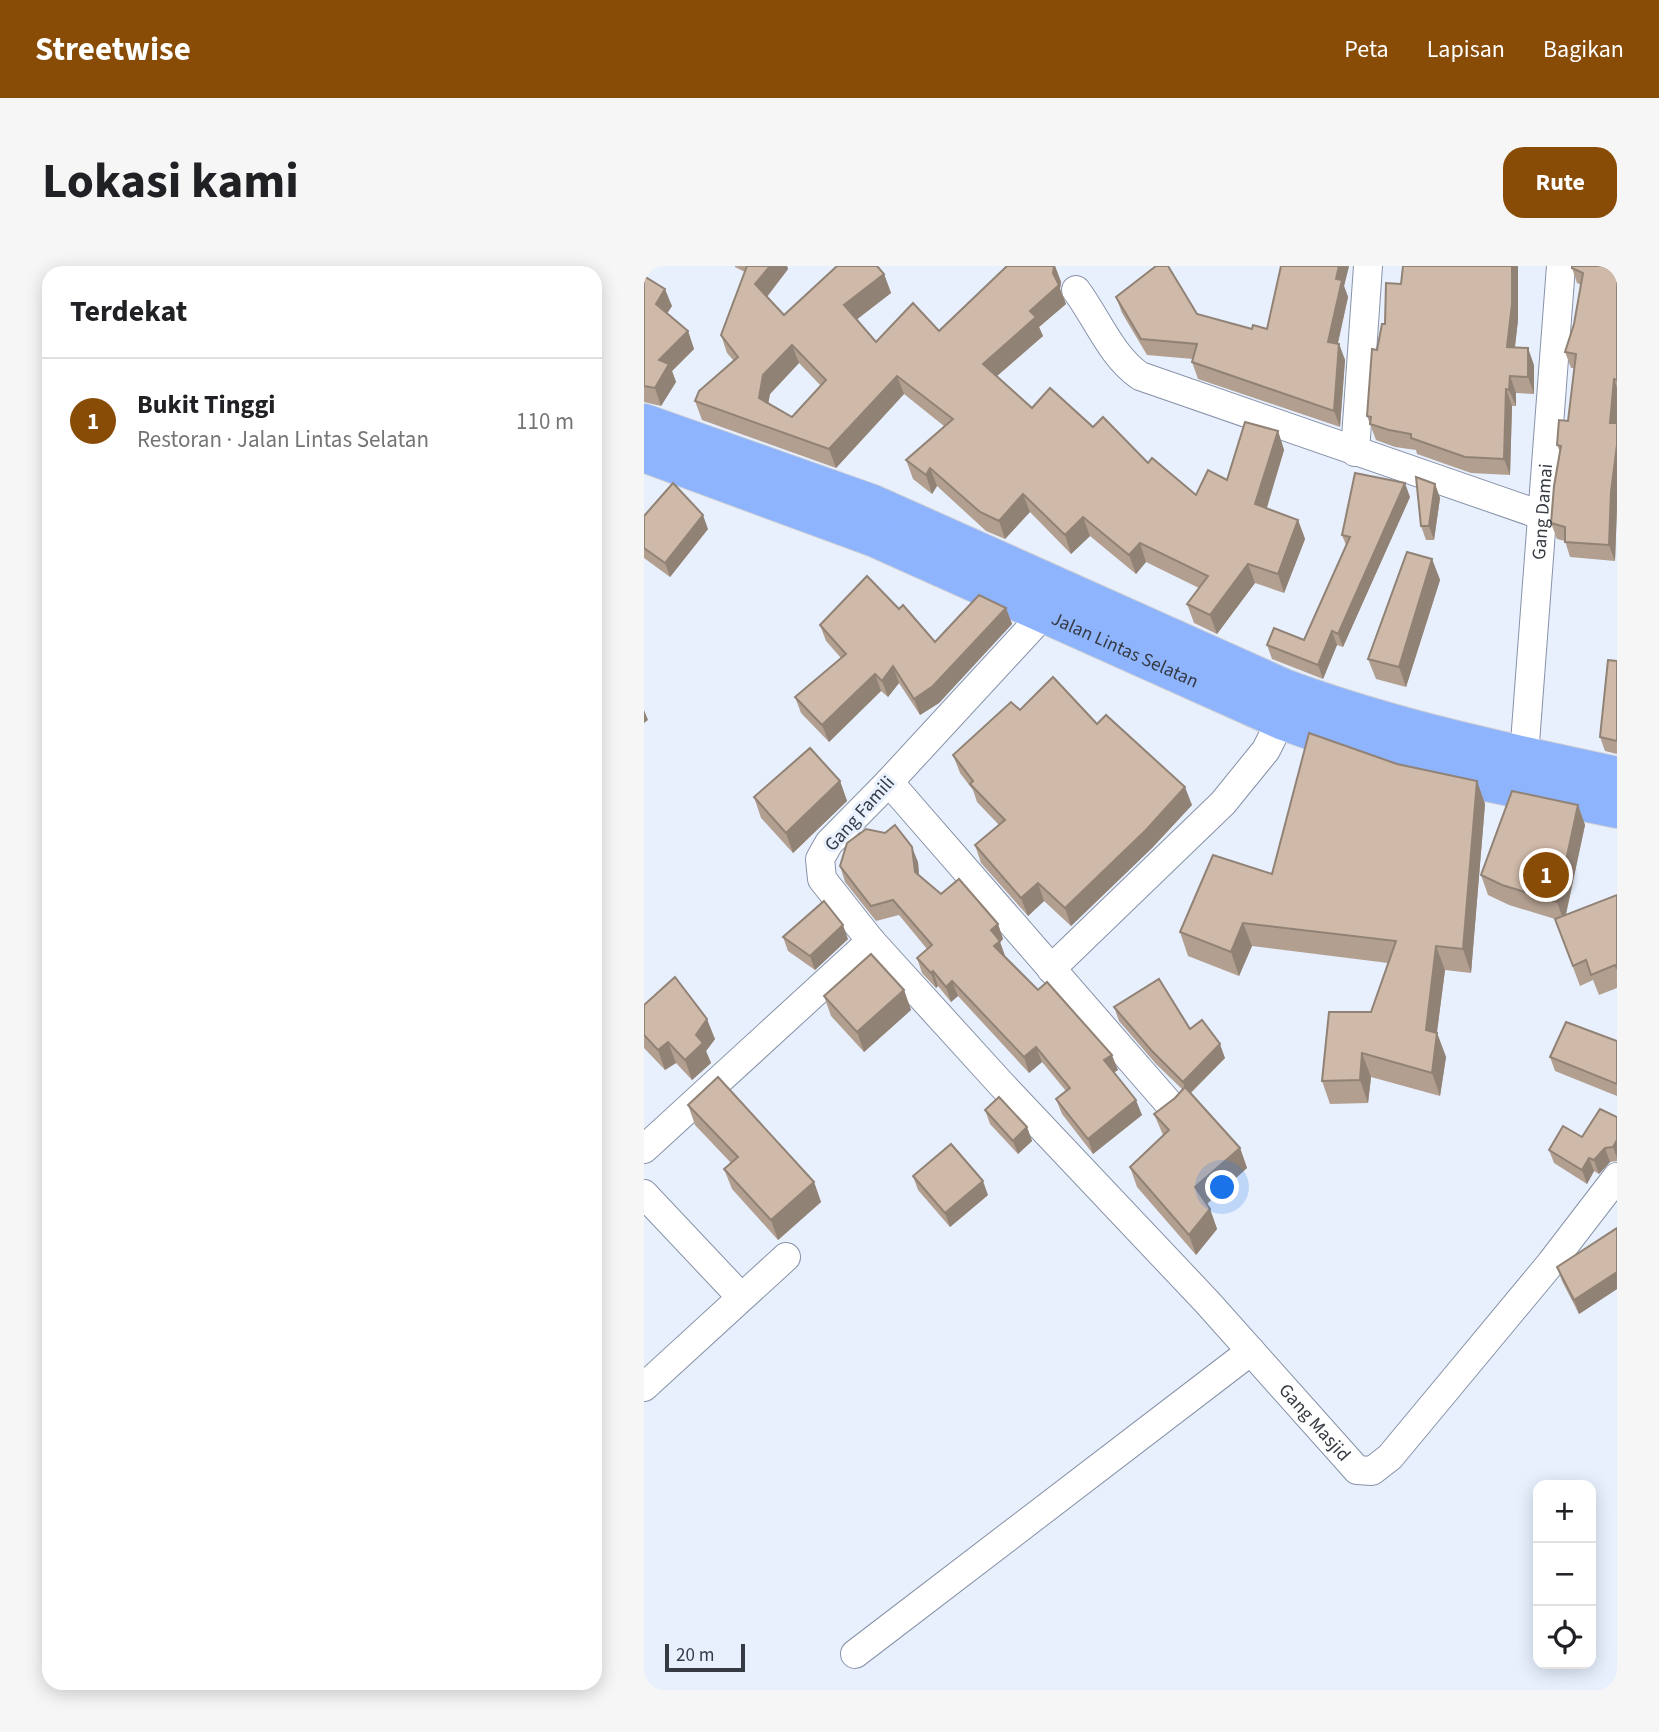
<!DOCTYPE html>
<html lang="id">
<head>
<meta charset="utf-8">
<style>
  body { margin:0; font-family:"Source Sans 3",sans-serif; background:#f6f6f6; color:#202124 }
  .controls { position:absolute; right:21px; bottom:21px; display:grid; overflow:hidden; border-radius:14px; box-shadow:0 4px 18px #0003 }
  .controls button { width:63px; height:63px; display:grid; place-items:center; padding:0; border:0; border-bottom:2px solid #e0e0e0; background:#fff; color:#202124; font:35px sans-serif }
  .scale { position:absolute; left:21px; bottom:18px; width:80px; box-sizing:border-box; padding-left:7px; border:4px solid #353a43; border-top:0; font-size:19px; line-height:24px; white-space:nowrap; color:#353a43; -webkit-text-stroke:5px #e8f0fe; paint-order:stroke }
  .you { position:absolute; left:579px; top:922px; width:24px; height:24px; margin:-18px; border:5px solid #fff; border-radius:50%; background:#1a73e8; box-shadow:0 0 0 10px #1a73e833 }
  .badge { display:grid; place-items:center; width:46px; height:46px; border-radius:50%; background:#884c07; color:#fff; font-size:23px; font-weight:700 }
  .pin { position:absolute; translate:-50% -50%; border:4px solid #fff; box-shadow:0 2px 7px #0006 }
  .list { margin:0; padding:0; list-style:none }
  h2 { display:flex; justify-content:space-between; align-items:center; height:91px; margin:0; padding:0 28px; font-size:30px }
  h2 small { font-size:23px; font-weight:400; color:#757577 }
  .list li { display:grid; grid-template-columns:46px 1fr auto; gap:21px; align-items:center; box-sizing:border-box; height:126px; padding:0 28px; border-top:2px solid #e0e0e0 }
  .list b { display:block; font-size:26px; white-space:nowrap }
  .list p { margin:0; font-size:23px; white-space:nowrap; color:#757577 }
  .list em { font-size:23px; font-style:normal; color:#757577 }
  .icon { flex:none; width:38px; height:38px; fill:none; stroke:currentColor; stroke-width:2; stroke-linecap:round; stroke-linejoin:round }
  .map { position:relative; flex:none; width:973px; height:1424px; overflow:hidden; border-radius:21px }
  header { display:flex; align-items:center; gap:42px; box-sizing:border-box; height:98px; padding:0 35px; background:#884c07; color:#fff }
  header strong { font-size:33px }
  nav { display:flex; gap:38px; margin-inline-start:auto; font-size:24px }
  .intro { display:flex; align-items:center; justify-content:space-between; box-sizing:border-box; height:168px; padding:0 42px }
  h1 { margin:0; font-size:49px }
  .button { padding:18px 32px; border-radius:21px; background:#884c07; color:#fff; font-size:24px; font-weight:700 }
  main { display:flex; gap:42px; padding:0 42px }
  aside { flex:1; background:#fff; border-radius:21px; box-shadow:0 4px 18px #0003 }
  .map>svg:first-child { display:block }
</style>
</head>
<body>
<header>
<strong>Streetwise</strong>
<nav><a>Peta</a><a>Lapisan</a><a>Bagikan</a></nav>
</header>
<div class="intro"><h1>Lokasi kami</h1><a class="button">Rute</a></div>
<main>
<aside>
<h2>Terdekat<small></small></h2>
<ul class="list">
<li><span class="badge">1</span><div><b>Bukit Tinggi</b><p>Restoran · Jalan Lintas Selatan</p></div><em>110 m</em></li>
</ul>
</aside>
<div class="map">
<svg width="973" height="1424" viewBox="0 0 973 1424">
  <rect width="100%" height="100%" fill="#e8f0fe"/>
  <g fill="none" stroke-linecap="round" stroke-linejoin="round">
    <!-- street casing -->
    <g stroke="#8792a8" stroke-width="30">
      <g id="street">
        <path d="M 432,24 C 453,52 467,90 496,110 L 897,249"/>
        <polyline points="711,186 724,0"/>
        <path id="s1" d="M 399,349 L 245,516 L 185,577 L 176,593 L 178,613 L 227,675 L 358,819 L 564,1037 L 713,1204 L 728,1205 L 746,1191 L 907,997 L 973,911"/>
        <path id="s2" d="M 880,490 L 917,0"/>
        <polyline points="245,516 527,840"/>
        <polyline points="407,703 579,537 622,484 637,454"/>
        <polyline points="0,883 227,675"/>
        <polyline points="0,928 97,1031"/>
        <polyline points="0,1121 142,991"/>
        <polyline points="211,1388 607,1085"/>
      </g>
    </g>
    <!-- highway casing -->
    <g stroke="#cfd0d2" stroke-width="40">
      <g id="highway">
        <path d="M 0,157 L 229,238 L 640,422 C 748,462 860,486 973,510"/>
        <path id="s3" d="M 0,187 L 231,272 L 637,454 L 769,501 L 973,543"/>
      </g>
    </g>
    <!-- street -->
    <use href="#street" stroke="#fff" stroke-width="28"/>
    <!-- highway -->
    <use href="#highway" stroke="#8fb4fe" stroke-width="38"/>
  </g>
  <!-- wall -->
  <g fill="#b29f90" fill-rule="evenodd">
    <path d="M 91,0 L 143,0 L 144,3 L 123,31 L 140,49 L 240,8 L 247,27 L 213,53 L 232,76 L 295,65 L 363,0 L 411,0 L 417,16 L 416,23 L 422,38 L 395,61 L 399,70 L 353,110 L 388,142 L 449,161 L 552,229 L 583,214 L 634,165 L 640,184 L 623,242 L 654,254 L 661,273 L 640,327 L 611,317 L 573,368 L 550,357 L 543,338 L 555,322 L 502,296 L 492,308 L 446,270 L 427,288 L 386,246 L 361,273 L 342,265 L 293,220 L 288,228 L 269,213 L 262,194 L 300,160 L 260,128 L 192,202 L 58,154 L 51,135 L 90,95 L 83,87 L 77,69 L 101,6 L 91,1 ZM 155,97 L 177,120 L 148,151 L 124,137 L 126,128 Z"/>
    <polygon points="637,0 705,0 700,20 704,31 694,78 695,78 701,94 696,161 554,113 548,96 549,93 503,89 478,47 472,31 553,48 608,63 623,63"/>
    <polygon points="973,0 973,241 971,295 926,291 921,275 913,273 907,257 916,186 913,179 924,155 931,102 927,102 921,86 930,58 937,19 933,17 928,2"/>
    <polygon points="0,10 28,40 23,47 44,65 50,83 28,105 32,116 17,140 0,136"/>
    <polygon points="757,18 874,54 871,81 890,99 890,128 872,127 872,140 868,140 866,209 827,207 773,188 772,184 751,181 732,174 723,150 733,84 741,58"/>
    <polygon points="791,218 796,232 790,274 782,274 777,260"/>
    <polygon points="766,231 699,381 693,379 679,413 628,393 623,379 660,374 702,279 698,269"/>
    <polygon points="0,250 64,263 26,311 0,292"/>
    <polygon points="788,293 796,314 762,421 732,413 724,393"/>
    <polygon points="362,342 368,358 295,437 276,449 255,417 244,431 237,425 185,476 157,447 151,431 197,392 182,375 176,359 255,343 291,376"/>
    <polygon points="973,395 973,488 961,485 956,471"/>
    <polygon points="376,444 453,458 548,539 508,582 427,660 400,635 384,650 337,597 331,579 355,559 333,536 329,524 316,507 309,489"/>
    <polygon points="753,498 833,515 841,538 827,707 801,704 793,767 802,791 796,830 727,811 724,837 686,838 678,815 727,746 744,697 608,680 595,710 544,690 536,666 628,608"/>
    <polygon points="196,515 203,535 149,587 117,552 110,531"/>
    <polygon points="934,539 941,559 922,649 973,629 973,722 955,729 949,714 936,720 911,653 865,639 844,629 837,609"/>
    <polygon points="241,567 274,596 275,609 297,628 354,658 359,673 356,676 361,690 474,804 470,806 498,849 449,888 418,848 412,833 422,825 398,796 385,807 314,730 307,736 294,720 292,722 278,707 273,692 283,683 255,649 232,655 201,616 196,600"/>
    <polygon points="139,671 204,673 171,704 144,685"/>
    <polygon points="260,724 267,744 220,786 187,750 180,730"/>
    <polygon points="0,739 71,773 62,785 67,797 48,814 32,797 21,804 0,782"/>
    <polygon points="470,741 546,763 581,792 547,827 596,882 603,902 563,938 566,943 573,963 552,989 493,921 486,901 519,869 510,848 531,832 538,823 512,798 475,755"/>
    <polygon points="973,775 973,830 911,805 906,791"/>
    <polygon points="44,839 170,916 177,936 134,974 88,923 80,903 87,897 51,859"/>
    <polygon points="341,844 383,861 388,875 374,888 346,858"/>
    <polygon points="973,851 973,895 966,896 955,908 950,905 943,918 910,897 905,884 938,871"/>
    <polygon points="269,910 344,929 306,961 274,924"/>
    <polygon points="973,962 973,1023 935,1048 918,1015 913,1001"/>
  </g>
  <!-- shaded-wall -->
  <g fill="#918276">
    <polygon points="126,0 143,0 144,3 118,37 111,18"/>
    <polygon points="410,0 411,0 417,16 416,23 422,38 395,61 399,70 346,116 339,98 386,45 409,7"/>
    <polygon points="695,0 705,0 700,20 704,31 690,93 684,76 692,13"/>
    <polygon points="868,0 874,0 874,54 869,97 863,81"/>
    <polygon points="240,8 247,27 207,58 200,39"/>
    <polygon points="21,23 28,40 18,55 12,38"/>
    <polygon points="44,65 50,83 28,105 32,116 17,140 11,122 15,94"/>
    <polygon points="695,78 701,94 696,161 690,145"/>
    <polygon points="148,79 155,97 126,128 122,150 115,132 119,109"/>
    <polygon points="884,82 890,99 890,128 884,111"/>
    <polygon points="253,110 260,128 192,202 185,183"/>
    <polygon points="866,110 872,127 872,140 865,124"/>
    <polygon points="970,113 973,122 973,156 971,172 966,157"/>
    <polygon points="862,123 868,140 866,209 860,193"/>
    <polygon points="634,165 640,184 618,257 611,238"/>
    <polygon points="973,179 973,241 971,295 965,279 967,226"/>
    <polygon points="286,202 293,220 288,228 282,209"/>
    <polygon points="761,217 766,231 699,381 694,368"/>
    <polygon points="791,218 796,232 790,274 785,260"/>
    <polygon points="379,228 386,246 361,273 355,255"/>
    <polygon points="59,249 64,263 26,311 21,297"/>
    <polygon points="439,251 446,270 427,288 421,269"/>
    <polygon points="654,254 661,273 640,327 634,308"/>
    <polygon points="496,277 502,296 492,308 485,289"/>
    <polygon points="788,293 796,314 762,421 755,401"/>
    <polygon points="604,298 611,317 573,368 566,349"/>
    <polygon points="362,342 368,358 295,437 276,449 270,433"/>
    <polygon points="688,365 693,379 679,413 674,399"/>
    <polygon points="249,400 255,417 244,431 238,415"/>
    <polygon points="231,408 237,425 185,476 178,459"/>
    <polygon points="0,444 4,454 0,457"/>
    <polygon points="196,515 203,535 149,587 142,567"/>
    <polygon points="833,515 841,538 827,707 819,683"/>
    <polygon points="541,521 548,539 508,582 427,660 421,642"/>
    <polygon points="934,539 941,559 920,656 913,636"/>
    <polygon points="268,581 274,596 276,621 271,606"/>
    <polygon points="394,617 400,635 384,650 377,632"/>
    <polygon points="599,657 608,680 595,710 587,686"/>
    <polygon points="354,658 359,673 356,676 361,690 350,680 347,664"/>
    <polygon points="199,659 204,673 171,704 166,690"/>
    <polygon points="792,680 801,704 791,780 793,767 802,791 796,830 788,807 782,764"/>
    <polygon points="289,705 294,720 292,722 287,707"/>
    <polygon points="308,715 314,730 307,736 302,721"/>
    <polygon points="260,724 267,744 220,786 213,766"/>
    <polygon points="63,753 71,773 62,785 67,797 48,814 41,794 52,769"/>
    <polygon points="24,776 32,797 21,804 14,784"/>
    <polygon points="576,778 581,792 544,829 539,816"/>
    <polygon points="392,781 398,796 385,807 380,791"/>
    <polygon points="718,787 727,811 724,837 716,814"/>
    <polygon points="468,789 474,804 466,809 460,794"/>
    <polygon points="492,834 498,849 449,888 444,873"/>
    <polygon points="383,861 388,875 374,888 369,875"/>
    <polygon points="973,874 973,892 969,881"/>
    <polygon points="596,882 603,902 559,941 551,921"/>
    <polygon points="961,882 966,896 955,908 950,894"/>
    <polygon points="945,892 950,905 943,918 938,904"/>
    <polygon points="339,915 344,929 306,961 301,947"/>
    <polygon points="170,916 177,936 134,974 127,954"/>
    <polygon points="566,943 573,963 552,989 545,969"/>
    <polygon points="973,1006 973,1023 935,1048 930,1034"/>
  </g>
  <!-- building -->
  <g fill="#cfb9a8" stroke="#918276" stroke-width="2" fill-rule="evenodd">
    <path d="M 103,0 L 126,0 L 111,18 L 140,49 L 193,0 L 233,0 L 240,8 L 200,39 L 232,76 L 269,37 L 295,65 L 363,0 L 410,0 L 409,7 L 415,19 L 386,45 L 392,51 L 339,98 L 388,142 L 406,122 L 449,161 L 459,151 L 504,197 L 508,192 L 552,229 L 564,204 L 583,214 L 601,156 L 634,165 L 611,238 L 654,254 L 634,308 L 604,298 L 566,349 L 543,338 L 564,310 L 496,277 L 485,289 L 439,251 L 421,269 L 379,228 L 355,255 L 336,246 L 286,202 L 282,209 L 262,194 L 309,153 L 253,110 L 185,183 L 51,135 L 55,125 L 94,91 L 77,69 ZM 148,79 L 182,114 L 148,151 L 115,132 L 119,109 Z"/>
    <polygon points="512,0 524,0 553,48 608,63 609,59 623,63 637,0 695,0 692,13 698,14 684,76 695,78 690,145 548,96 553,78 497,73 472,31"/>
    <polygon points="759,0 868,0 868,38 863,81 884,82 884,111 866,110 865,124 862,123 860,193 821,191 767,172 767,168 745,164 726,158 727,151 723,150 728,83 733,84 738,58 741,58 742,17 757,18"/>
    <polygon points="928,0 973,0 973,114 970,113 966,157 973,157 973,179 967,226 965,279 921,276 921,261 907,257 910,220 917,180 913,179 915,154 924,155 932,88 921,86 930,58 939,7 928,2"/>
    <polygon points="0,10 21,23 12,38 44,65 15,94 25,98 11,122 0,120"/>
    <polygon points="711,207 761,217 694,368 688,365 674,399 623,379 630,362 660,374 706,271 698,269"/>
    <polygon points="772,211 791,218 785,260 777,260"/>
    <polygon points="29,217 59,249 21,297 0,282 0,250"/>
    <polygon points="763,286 788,293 755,401 724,393"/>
    <polygon points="223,310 255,343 259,339 291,376 335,329 362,342 289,420 270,433 249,400 238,415 231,408 178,459 151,431 202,388 176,359"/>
    <polygon points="964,394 973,395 973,475 956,471"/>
    <polygon points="409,411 453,458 462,449 541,521 502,564 421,642 394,617 377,632 331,579 361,554 326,518 329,515 309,489 367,436 376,444"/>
    <polygon points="665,467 753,498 833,515 819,683 792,680 782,764 793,767 788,807 718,787 716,814 678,815 685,746 727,746 752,675 599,657 587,686 536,666 569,589 628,608"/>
    <polygon points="166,482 196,515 142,567 110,531"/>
    <polygon points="868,525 934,539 913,636 858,619 837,609"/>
    <polygon points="251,559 268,581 271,606 297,628 315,613 354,658 347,664 356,675 350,680 394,724 403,716 468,789 460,794 492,834 444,873 412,833 426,822 392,781 380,791 308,715 302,721 289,705 287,707 273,692 288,679 249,634 227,640 196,600 203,577 222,563 241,567"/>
    <polygon points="973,629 973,702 971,699 947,709 942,694 929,700 911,653"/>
    <polygon points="180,635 199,659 166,690 139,671"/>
    <polygon points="227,688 260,724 213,766 180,730"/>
    <polygon points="31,711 63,753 52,769 59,777 41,794 24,776 14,784 0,769 0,739"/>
    <polygon points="515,713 546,763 558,754 576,778 539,816 507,784 470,741"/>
    <polygon points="922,756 973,775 973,818 906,791"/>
    <polygon points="74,811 170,916 127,954 80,903 94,891 44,839"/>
    <polygon points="541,821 596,882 551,921 566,943 545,969 486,901 525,864 510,848 531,832"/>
    <polygon points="355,831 383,861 369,875 341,844"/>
    <polygon points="956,843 973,851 973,874 969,881 961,882 950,894 945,892 938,904 905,884 919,860 938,871"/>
    <polygon points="307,878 339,915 301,947 269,910"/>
    <polygon points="973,962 973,1006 930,1034 913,1001"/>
  </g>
  <g text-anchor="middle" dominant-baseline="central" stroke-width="6" stroke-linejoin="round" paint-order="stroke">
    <!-- street labels -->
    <g font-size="19" fill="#353a43" stroke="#e8f0fe">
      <text stroke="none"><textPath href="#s2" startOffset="245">Gang Damai</textPath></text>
      <text stroke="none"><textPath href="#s3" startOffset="520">Jalan Lintas Selatan</textPath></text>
      <text transform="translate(216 548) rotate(-48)">Gang Famili</text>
      <text stroke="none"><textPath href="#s1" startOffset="1085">Gang Masjid</textPath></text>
    </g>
  </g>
</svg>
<div class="controls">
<button>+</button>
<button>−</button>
<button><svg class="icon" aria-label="locate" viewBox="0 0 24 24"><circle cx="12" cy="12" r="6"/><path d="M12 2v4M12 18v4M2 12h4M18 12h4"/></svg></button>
</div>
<div class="scale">20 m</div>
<div class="you"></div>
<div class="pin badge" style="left:902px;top:609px">1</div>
</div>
</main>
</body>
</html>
